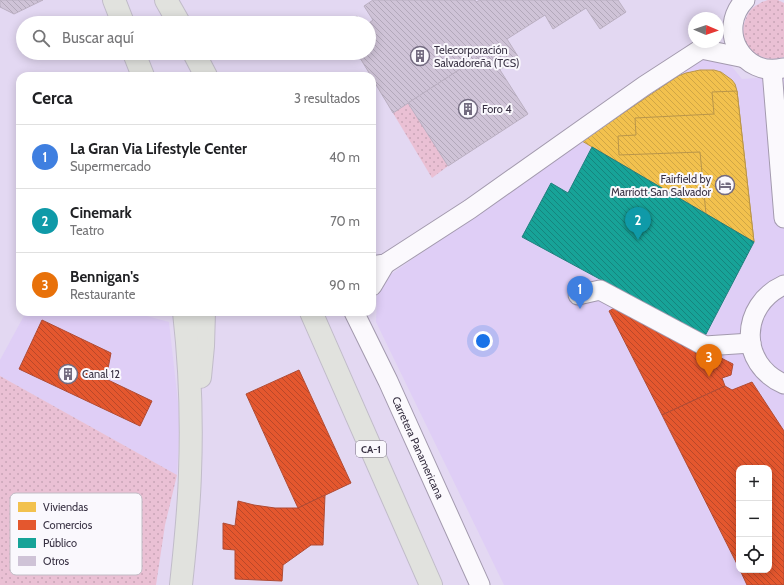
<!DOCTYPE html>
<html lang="es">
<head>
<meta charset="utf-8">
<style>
  body { margin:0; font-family:Cabin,sans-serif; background:#f6f6f6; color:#202124 }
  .controls { position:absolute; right:12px; bottom:12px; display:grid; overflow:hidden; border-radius:8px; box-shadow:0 2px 10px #0003 }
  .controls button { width:36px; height:36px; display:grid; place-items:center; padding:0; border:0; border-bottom:1px solid #e0e0e0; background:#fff; color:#202124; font:20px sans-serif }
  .compass { position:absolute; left:688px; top:12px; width:36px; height:36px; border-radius:50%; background:#fff; box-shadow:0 2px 10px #0003; rotate:92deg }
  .you { position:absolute; left:483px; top:341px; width:14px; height:14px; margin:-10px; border:3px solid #fff; border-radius:50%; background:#1a73e8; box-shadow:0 0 0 6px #1a73e833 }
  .badge { display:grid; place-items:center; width:26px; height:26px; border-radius:50%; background:#2563eb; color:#fff; font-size:13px; font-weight:700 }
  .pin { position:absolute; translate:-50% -33px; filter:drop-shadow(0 1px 2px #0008) }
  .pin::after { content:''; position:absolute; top:21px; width:14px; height:12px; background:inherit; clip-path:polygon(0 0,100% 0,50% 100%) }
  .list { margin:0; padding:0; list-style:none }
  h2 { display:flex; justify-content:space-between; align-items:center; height:52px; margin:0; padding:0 16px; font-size:17px }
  h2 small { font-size:13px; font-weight:400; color:#757577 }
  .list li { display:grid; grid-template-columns:26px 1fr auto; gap:12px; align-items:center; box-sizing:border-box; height:64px; padding:0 16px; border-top:1px solid #e0e0e0 }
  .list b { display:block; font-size:15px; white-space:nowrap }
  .list p { margin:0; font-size:13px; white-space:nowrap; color:#757577 }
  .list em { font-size:13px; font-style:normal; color:#757577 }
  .icon { flex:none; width:22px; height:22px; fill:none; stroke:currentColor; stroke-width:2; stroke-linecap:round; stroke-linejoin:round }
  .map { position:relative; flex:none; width:784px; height:585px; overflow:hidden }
  .search { position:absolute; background:#fff; box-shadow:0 2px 10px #0003; left:16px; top:16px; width:360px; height:44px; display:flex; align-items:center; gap:10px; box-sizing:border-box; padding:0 14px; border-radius:22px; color:#757577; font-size:15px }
  .panel { position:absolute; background:#fff; box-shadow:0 2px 10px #0003; left:16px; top:72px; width:360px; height:244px; border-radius:12px }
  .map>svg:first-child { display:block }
</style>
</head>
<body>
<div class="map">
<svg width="784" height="585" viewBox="0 0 784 585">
  <defs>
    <pattern id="grass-dots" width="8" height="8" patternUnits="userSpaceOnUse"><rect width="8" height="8" fill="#eac0d4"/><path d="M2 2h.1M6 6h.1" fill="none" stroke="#c9a5b7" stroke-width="1.8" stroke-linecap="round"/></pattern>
    <pattern id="homes-back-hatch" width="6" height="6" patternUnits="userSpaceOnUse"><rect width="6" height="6" fill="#f2c14e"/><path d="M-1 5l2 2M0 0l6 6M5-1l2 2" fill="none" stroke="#d0a645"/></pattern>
    <pattern id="shops-back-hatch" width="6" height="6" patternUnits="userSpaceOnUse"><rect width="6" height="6" fill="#e4572e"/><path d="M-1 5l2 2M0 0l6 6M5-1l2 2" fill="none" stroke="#ba4829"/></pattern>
    <pattern id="public-back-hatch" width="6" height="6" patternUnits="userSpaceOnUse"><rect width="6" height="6" fill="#17a398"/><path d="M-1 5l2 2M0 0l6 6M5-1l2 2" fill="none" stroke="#16857e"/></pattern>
    <pattern id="building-back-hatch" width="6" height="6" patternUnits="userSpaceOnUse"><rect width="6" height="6" fill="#cfc3d7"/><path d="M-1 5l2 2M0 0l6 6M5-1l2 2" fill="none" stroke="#b2a8ba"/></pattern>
  </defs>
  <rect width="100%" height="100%" fill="#e3d8f2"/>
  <!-- built -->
  <g fill="#dfcef6" fill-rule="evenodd">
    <path d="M 702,59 L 729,63 L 742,79 L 784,76 L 784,585 L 504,585 L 376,322 L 377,296 L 387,277 L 681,72 ZM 739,468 L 769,468 L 769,570 L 739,570 Z"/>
    <polygon points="26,312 132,312 169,322 180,420 177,475 0,376 0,360"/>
  </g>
  <!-- grass -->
  <g fill="url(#grass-dots)">
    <path d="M 768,0 L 778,0 L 784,3 L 784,57 C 756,66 733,40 748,14 C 750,10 754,6 759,4 C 761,2 765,1 768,0 Z"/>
    <polygon points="408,103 448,166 432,178 393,113"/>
    <polygon points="0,376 177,475 165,525 156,585 0,585"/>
  </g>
  <!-- homes -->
  <g fill="url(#homes-back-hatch)" stroke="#ba964a">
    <polygon points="700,70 714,70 721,72 732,80 735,84 737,91 754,242 582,141 678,76 686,73"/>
    <polygon points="737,91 754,242 706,214 700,152 619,155 618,136 636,135 635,118 714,114 712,92"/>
  </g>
  <!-- shops -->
  <g fill="url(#shops-back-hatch)" stroke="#b04b34">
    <polygon points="618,306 733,364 731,375 722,378 725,386 662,415 609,311"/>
    <polygon points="42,320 111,353 106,379 152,401 140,426 19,369"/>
    <polygon points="299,370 351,483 298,508 246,394"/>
    <polygon points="752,382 784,431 784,585 747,585 740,570 769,570 769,468 739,468 739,568 662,415 725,386 732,390"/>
    <polygon points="325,495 323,545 311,545 283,565 282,581 235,579 235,550 223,549 223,523 235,526 238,501 254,505 275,508 298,508"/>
  </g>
  <!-- public -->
  <polygon fill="url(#public-back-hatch)" stroke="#21807e" points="592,147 754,242 705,336 522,237 551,183 568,193"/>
  <!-- building -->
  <g fill="url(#building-back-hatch)" stroke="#baafc1">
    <polygon points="0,0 43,0 14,14 0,7"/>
    <polygon points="373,0 475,0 476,2 480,0 503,0 504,1 506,0 618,0 626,12 600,29 586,8 553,29 545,15 507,39 519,58 499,70 488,51 393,113 372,78 372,76 371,76 357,53 369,53 369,23 373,20 364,6"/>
    <polygon points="357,16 361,23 348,23"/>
    <polygon points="488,51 528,114 448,166 408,103"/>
  </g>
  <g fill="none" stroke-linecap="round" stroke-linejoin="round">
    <!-- minor casing -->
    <g stroke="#a39aae" stroke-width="21">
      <g id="minor">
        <path d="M 745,0 C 716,30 743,78 783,68"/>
        <polyline points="701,49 745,58"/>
        <polyline points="772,70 784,218"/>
        <polyline points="372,266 385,264 470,209 644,86 701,49 709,42"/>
        <path d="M 784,285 C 740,305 738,364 784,384"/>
        <polyline points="372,286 385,264"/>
        <polyline points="578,295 600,290 705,346 751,343"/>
        <path id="s1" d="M 354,312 L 388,381 L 480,585"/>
      </g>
    </g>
    <!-- major casing -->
    <g stroke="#c1bcc9" stroke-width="24">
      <g id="major">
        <polyline points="114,0 123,23"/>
        <polyline points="166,0 179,23"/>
        <polyline points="134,53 143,76"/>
        <polyline points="194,53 206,76"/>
        <polyline points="311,312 431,585"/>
        <polyline points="200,377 203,346 204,312"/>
        <path d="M 181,585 C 185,548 189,510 190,473 C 192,420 190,365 184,312"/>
      </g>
    </g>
    <!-- minor -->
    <use href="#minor" stroke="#fbf9fd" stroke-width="19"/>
    <!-- major -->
    <use href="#major" stroke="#e1e2de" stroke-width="22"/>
  </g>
  <!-- icons -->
  <defs>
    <g id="building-ring" transform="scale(1)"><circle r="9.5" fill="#faf8fd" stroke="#736b80" stroke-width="1.5"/><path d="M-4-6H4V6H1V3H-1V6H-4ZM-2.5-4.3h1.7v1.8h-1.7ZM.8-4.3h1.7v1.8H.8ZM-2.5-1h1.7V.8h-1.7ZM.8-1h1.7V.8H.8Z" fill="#736b80"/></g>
    <g id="hotel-ring" transform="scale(1)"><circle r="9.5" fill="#faf8fd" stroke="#736b80" stroke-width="1.5"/><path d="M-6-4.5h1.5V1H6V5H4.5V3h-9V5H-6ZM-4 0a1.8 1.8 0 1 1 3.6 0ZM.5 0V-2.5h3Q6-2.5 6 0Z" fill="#736b80"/></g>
  </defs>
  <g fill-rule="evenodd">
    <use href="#building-ring" x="420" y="56"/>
    <use href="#building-ring" x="468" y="109"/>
    <use href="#hotel-ring" x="725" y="185"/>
    <use href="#building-ring" x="68" y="374"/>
  </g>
  <g text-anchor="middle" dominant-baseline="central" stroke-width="4" stroke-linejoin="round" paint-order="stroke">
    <!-- shield labels -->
    <rect fill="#faf8fd" stroke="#726c7a" stroke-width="1" x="356" y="441" width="30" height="16" rx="3"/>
    <g font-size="10" font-weight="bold" fill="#373042">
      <text x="371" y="449">CA-1</text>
    </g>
    <!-- poi labels -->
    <g font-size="11" fill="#373042" stroke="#faf8fd" text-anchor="start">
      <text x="434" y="50">Telecorporación<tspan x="434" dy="13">Salvadoreña (TCS)</tspan></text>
      <text x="482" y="109">Foro 4</text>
      <text x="711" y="179" text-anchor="end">Fairfield by<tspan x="711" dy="13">Marriott San Salvador</tspan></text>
      <text x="82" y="374">Canal 12</text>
    </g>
    <!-- street labels -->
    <g font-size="11" fill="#373042" stroke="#faf8fd">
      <text stroke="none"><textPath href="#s1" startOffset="150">Carretera Panamericana</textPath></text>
    </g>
  </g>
  <!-- legend -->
  <rect x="10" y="493" width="132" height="82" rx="6" fill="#faf8fd" stroke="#c0bcc5" stroke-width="1"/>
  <rect x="18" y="502" width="18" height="10" fill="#f2c14e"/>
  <rect x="18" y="520" width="18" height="10" fill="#e4572e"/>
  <rect x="18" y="538" width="18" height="10" fill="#17a398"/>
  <rect x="18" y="556" width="18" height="10" fill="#cfc3d7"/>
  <g font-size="11" fill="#373042">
    <text x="43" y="511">Viviendas</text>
    <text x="43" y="529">Comercios</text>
    <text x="43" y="547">Público</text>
    <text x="43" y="565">Otros</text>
  </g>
</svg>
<div class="controls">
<button>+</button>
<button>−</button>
<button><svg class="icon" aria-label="locate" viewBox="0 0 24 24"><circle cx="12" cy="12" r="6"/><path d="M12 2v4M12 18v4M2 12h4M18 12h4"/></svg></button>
</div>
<svg class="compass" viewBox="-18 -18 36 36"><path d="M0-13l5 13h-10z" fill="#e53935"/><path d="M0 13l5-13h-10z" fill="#757577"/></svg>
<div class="you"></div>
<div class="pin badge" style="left:580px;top:309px;background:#3f7fe0">1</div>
<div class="pin badge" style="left:638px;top:240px;background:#0f9aa8">2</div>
<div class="pin badge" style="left:709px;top:377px;background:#e8710a">3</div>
<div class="search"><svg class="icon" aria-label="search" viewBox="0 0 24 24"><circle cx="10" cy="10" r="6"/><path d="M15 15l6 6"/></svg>Buscar aquí</div>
<section class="panel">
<h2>Cerca<small>3 resultados</small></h2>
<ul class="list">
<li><span class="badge" style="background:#3f7fe0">1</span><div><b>La Gran Via Lifestyle Center</b><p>Supermercado</p></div><em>40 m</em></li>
<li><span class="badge" style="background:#0f9aa8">2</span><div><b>Cinemark</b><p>Teatro</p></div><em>70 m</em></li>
<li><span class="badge" style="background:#e8710a">3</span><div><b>Bennigan's</b><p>Restaurante</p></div><em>90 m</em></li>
</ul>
</section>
</div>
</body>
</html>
